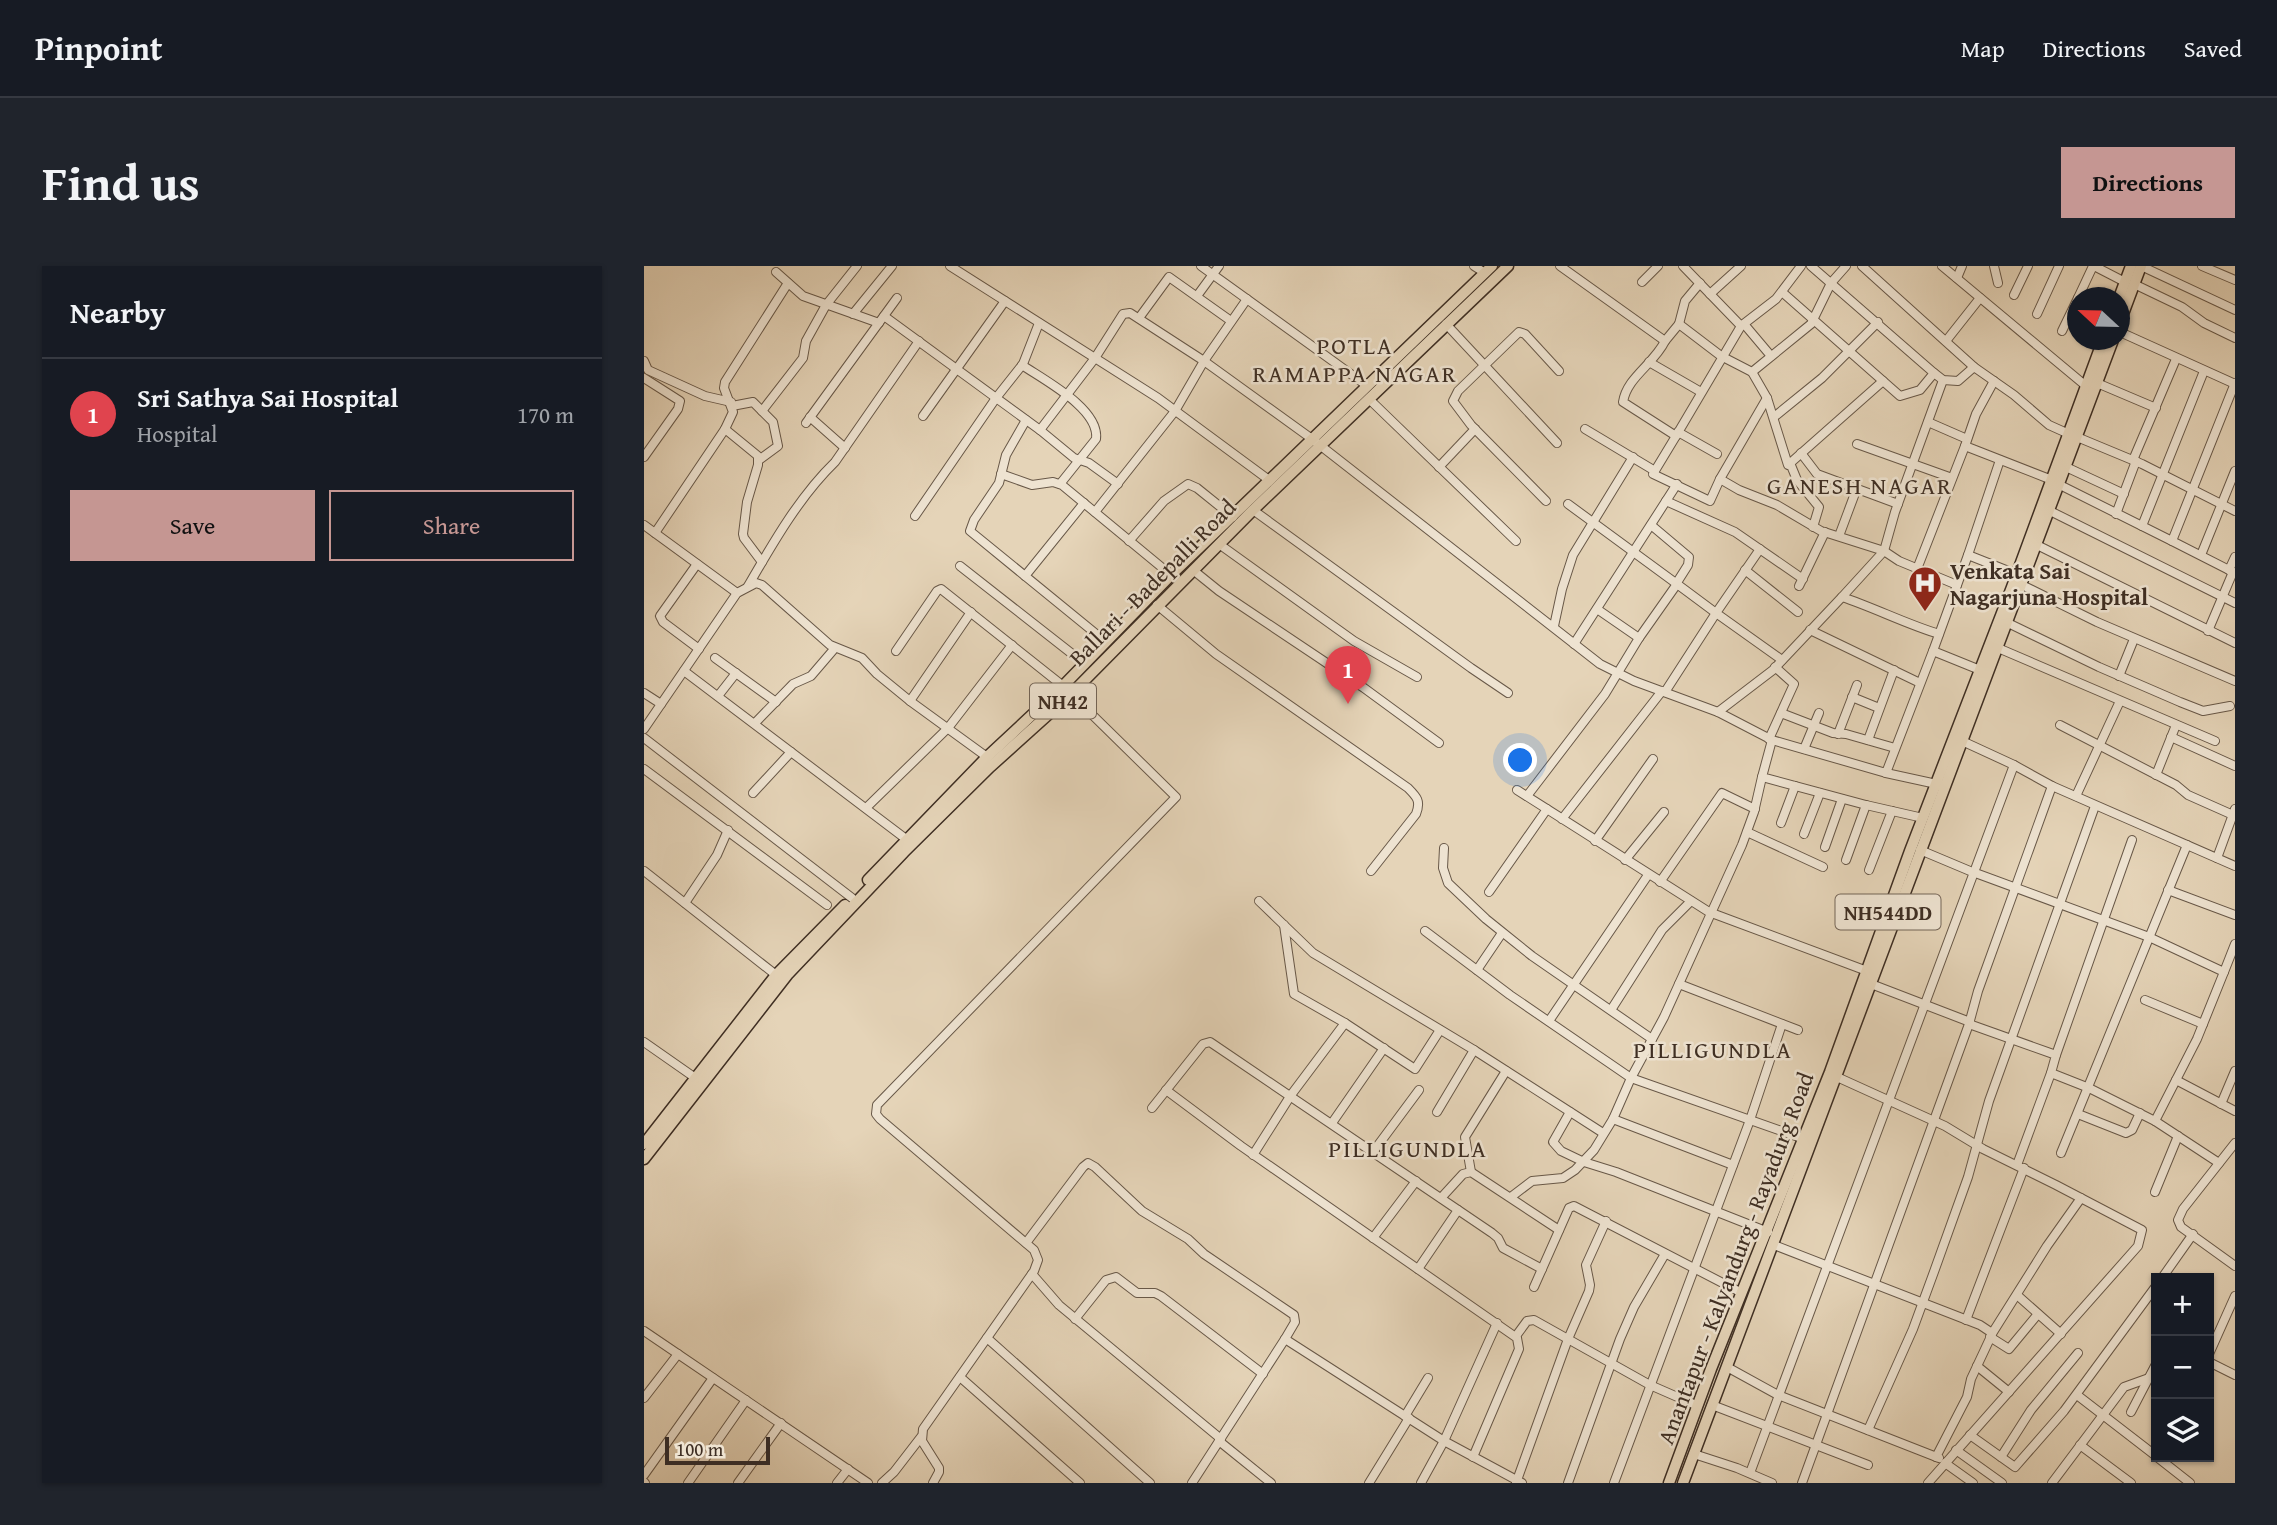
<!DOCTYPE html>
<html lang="en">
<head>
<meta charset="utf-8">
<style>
  body { margin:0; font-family:"Gentium Book Plus",serif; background:#20242c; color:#f1f3f6 }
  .controls { position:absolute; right:21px; bottom:21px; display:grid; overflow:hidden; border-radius:0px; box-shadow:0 2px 5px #0004 }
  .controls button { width:63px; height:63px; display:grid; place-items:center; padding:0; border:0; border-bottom:2px solid #363941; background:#171b24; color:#f1f3f6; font:35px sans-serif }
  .compass { position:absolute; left:1423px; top:21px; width:63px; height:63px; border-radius:50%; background:#171b24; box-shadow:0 2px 5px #0004; rotate:292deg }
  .scale { position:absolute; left:21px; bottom:18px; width:105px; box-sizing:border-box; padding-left:7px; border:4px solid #3e2e23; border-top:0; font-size:19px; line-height:24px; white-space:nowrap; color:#3e2e23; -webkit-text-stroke:5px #eee3d1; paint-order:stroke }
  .you { position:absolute; left:877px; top:495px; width:24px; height:24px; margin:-18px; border:5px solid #fff; border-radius:50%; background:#1a73e8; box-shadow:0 0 0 10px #1a73e833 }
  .badge { display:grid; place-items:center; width:46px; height:46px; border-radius:50%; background:#c59692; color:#fff; font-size:23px; font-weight:700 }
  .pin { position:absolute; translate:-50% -58px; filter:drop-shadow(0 2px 4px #0008) }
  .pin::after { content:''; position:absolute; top:37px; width:24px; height:21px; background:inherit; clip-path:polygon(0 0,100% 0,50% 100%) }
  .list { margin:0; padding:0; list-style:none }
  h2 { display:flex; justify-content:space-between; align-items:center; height:91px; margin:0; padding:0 28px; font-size:30px }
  h2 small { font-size:23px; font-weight:400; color:#9ea1a6 }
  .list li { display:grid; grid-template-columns:46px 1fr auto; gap:21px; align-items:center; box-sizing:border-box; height:112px; padding:0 28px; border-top:2px solid #363941 }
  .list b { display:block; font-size:26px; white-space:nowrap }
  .list p { margin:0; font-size:23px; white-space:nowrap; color:#9ea1a6 }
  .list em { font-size:23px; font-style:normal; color:#9ea1a6 }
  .actions { display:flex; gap:14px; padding:21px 28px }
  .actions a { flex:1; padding:16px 0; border:2px solid #c59692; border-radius:0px; text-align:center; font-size:24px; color:#c59692 }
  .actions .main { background:#c59692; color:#111 }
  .icon { flex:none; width:38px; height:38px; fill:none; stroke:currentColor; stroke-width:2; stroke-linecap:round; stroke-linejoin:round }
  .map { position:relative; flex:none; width:1591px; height:1217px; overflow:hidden; border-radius:0px }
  header { display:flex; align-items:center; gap:42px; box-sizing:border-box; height:98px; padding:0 35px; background:#171b24; border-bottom:2px solid #363941 }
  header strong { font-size:33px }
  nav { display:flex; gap:38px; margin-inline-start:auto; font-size:24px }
  .intro { display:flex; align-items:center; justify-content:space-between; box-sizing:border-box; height:168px; padding:0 42px }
  h1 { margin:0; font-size:49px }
  .button { padding:18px 32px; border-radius:0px; background:#c59692; color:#111; font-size:24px; font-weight:700 }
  main { display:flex; gap:42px; padding:0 42px }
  aside { flex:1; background:#171b24; border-radius:0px; box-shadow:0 2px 5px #0004 }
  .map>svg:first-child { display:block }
</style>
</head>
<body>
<header>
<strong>Pinpoint</strong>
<nav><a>Map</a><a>Directions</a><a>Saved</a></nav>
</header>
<div class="intro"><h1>Find us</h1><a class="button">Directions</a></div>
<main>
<aside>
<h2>Nearby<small></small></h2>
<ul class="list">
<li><span class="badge" style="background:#e0444e">1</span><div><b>Sri Sathya Sai Hospital</b><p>Hospital</p></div><em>170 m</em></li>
</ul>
<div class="actions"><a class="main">Save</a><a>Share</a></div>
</aside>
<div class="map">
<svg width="1591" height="1217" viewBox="0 0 1591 1217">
  <rect width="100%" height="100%" fill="#e5d4b8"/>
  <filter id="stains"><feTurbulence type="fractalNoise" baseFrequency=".00286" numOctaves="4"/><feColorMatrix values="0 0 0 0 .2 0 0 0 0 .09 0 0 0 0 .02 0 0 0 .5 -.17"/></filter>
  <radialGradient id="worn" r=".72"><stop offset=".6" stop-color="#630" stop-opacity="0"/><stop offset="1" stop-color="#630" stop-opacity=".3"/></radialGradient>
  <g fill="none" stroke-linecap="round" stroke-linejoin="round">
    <!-- minor casing -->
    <g stroke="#685848" stroke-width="10">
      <g id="minor">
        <polyline points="306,0 514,132 625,214"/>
        <polyline points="557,0 722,119"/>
        <polyline points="830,0 841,7"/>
        <polyline points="916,0 1021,75 1035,58 1077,90 1108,106 1123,132 1144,199 1239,115"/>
        <polyline points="1039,0 1097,60"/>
        <polyline points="1167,0 1290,107"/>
        <polyline points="1218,0 1330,101"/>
        <polyline points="1298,0 1442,120"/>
        <polyline points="1350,0 1354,17"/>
        <polyline points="1450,0 1481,16"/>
        <polyline points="1497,0 1591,44"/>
        <polyline points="1558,0 1591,14"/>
        <polyline points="132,6 159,30 235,57"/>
        <polyline points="1313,12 1318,0"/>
        <polyline points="998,16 1014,0"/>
        <polyline points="1490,18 1538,41 1560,57 1591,72"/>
        <polyline points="1138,26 1256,130 1276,124 1290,107 1299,114 1314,115 1330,101 1370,129 1405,159 1425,168"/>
        <polyline points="1066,28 1097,0"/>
        <polyline points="1370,29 1384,0"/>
        <polyline points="553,30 575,0"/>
        <polyline points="1434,32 1449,0"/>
        <polyline points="209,48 248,0"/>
        <polyline points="1393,48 1415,0"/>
        <polyline points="240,50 396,164 430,192 445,197 474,218"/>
        <polyline points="495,52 525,11 587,55"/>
        <polyline points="802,58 913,177"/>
        <polyline points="1035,58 1041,35 1056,17"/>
        <polyline points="1100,58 1127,90"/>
        <polyline points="1418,65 1434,32"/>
        <polyline points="1476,66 1591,118"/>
        <path d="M 1021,75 C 1010,98 983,111 979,136 L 1032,170 L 1097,60 L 1132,33 L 1157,0"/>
        <polyline points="1302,75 1336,32"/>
        <polyline points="0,95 4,104 61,130 87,136"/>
        <polyline points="1005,96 1057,126"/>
        <path d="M 378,99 C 400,114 456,143 452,173 L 416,218"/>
        <polyline points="1108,106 1167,58 1187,17 1202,0"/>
        <polyline points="0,112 36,135 34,143 0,191"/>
        <polyline points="1350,115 1332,148 1321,180 1408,214"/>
        <polyline points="1453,117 1512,142"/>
        <polyline points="1123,132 1076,213 1095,224 1133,239 1177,265 1240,285 1255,295 1313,319"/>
        <polyline points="725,133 872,275"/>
        <polyline points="88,140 109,136 129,156 134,180 115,194"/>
        <polyline points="118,145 159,92 162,75 182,39 213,0"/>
        <polyline points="279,150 361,35"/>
        <polyline points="166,151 201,182"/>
        <polyline points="1130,151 1178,112 1234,56"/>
        <polyline points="382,154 362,189 355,217 330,254 326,265 462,376"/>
        <polyline points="1284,156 1323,173"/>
        <polyline points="162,157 253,32"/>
        <polyline points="81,163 114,190 114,199 103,236 99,268 100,272 118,296"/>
        <polyline points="941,163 1011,205"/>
        <polyline points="396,164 451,92 479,48 486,47 560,95 668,173 956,398 990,415 1074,446 1128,474 1242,507 1289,385"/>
        <polyline points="1034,166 1073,188"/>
        <polyline points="1032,170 1009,208 1066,235 1076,213"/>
        <polyline points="1433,171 1498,198 1591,245"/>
        <polyline points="1213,178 1308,212"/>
        <polyline points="1157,187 1173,208 1254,238"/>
        <polyline points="1489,194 1532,93"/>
        <polyline points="1146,197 1153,214 1175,241 1169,261"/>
        <polyline points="795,201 831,163"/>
        <polyline points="1422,201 1480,228"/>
        <polyline points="357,208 388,219 409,216 418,219 527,309"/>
        <polyline points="1416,219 1528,275 1591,117"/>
        <polyline points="902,235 827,159 809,135 814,125 875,66 881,68 915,105"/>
        <polyline points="1022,235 1091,266 1159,313"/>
        <polyline points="924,238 1033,318"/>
        <polyline points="609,244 827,402 864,427"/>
        <polyline points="1406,245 1591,337"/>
        <polyline points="451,246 531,145 560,95 603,33"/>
        <polyline points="1472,248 1492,195"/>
        <polyline points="271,250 352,132 379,98 395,57"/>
        <polyline points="0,259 93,327"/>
        <polyline points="1007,259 1045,291 1044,299 1032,318"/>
        <polyline points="1498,260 1560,105"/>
        <polyline points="11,267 81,163 89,146 80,122 81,116 144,17"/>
        <polyline points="1195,270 1213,222"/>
        <polyline points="485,275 520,235 544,218 553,222 589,251"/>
        <polyline points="1528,275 1591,307"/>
        <polyline points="575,278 710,375 773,411"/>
        <polyline points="1393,279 1591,377"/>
        <polyline points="1116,283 1072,347 1138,394"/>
        <polyline points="1324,289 1377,310"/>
        <polyline points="1557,289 1591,205"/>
        <polyline points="53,298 16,350 19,356 55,383"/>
        <polyline points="316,300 441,398"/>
        <polyline points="1273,303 1321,180"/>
        <polyline points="549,304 575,325 720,422 795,477"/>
        <polyline points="1101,304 1154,346"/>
        <polyline points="1585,304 1591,291"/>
        <polyline points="381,310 440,237"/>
        <polyline points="1378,319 1453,356 1591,415"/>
        <path d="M 104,320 C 129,277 155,231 191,196 L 275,75"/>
        <polyline points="1155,320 1181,266"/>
        <path d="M 513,339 L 572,388 L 764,522 C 773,531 777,535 772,548 L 727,605"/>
        <polyline points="1364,357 1455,401 1536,436 1559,445 1586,440"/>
        <polyline points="910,360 918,323 929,289 989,191"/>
        <polyline points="1166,364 1276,417"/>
        <polyline points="1564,365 1589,306"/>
        <path d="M 1295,368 C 1262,358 1231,342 1198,331 L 1240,285 L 1251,246 L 1299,114"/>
        <polyline points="995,372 1033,318 1072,347 1021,426"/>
        <polyline points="930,378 1033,218"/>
        <polyline points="1354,382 1571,475"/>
        <polyline points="252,385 293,325 297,323 419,420"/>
        <polyline points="71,392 132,436"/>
        <polyline points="1336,404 1289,385 1324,289 1356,194"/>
        <polyline points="40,405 262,573"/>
        <polyline points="1475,410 1490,373"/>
        <polyline points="0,427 17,438"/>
        <polyline points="74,430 92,407"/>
        <polyline points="1208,431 1235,442"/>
        <polyline points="266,435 327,346"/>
        <polyline points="1074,446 1129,404 1198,331"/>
        <polyline points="1137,447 1189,467 1202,468 1251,482"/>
        <polyline points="111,457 149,418 167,410 191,382"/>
        <polyline points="1416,459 1532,519 1544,529 1589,549"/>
        <polyline points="0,463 93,327 112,317 118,319 186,379 218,392 233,408 266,435 343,491"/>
        <polyline points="1194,468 1213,419"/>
        <polyline points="1527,471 1591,500"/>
        <polyline points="0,472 208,632"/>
        <polyline points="1125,473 1150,418 1131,401"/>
        <polyline points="1128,474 1118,511 1222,539 1279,552"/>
        <polyline points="1224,474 1250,404"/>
        <polyline points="1318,475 1370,499 1408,520 1591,600"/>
        <polyline points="1160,483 1175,447"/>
        <polyline points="0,503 183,639"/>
        <polyline points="1242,507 1297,519"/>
        <polyline points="1512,509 1532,459"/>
        <polyline points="1408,520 1334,725 1325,758 1412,789 1407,807 1445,822 1511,855"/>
        <polyline points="873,524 1065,646 1223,705"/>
        <polyline points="109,527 147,486"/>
        <polyline points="883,530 961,428 995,372 953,343"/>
        <polyline points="1432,530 1476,435"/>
        <polyline points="222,542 304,462 368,379"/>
        <polyline points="918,553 1018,425"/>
        <polyline points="1137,557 1151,520"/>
        <polyline points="1103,566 1179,601"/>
        <polyline points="1160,568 1176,527"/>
        <polyline points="951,575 1009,493"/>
        <polyline points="1181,581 1198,533"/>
        <polyline points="800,582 799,602 804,617 842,653 888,690 1008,773"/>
        <polyline points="1276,584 1326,605 1505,671 1580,706 1591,678"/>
        <polyline points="1573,592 1591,543"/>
        <polyline points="981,594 1020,546"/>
        <polyline points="1202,594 1222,539"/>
        <polyline points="1225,604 1248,545"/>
        <polyline points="0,605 132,709"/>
        <polyline points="1016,616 1078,527 1111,543"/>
        <polyline points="1524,624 1591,649"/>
        <polyline points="845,626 903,543"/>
        <polyline points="615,635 669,687 830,784 959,867"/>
        <polyline points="41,637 73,589 84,564"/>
        <polyline points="640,659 650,728 701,757 771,803 796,764"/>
        <polyline points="781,665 866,729 987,812 1163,874"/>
        <polyline points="833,704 858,667"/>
        <polyline points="1035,718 1154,764"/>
        <polyline points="1227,718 1326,756"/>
        <polyline points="1501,734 1559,758"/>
        <polyline points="967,744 1018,664 1047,635"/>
        <polyline points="905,755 1004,609"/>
        <polyline points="0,776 50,811"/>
        <polyline points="1412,789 1488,574"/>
        <polyline points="1193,811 1301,860 1339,883 1412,919 1498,964 1494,980 1284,1217"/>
        <polyline points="1532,814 1591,845"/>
        <polyline points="522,824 597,880 873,1072 875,1083 829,1191"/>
        <polyline points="1577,838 1591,805"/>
        <polyline points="508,842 559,778 566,776 848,967 854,972 859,982 898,1003"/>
        <polyline points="793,846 830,784"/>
        <polyline points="926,846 909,876 917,885 940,896 972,906 1124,966"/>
        <polyline points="1434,848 1482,867 1488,864 1496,847"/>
        <polyline points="969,853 1089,899"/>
        <polyline points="688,857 740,782"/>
        <polyline points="1591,877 1539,943 1534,954 1537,961 1591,1000"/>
        <polyline points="729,886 775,824"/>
        <polyline points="1417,887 1543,579"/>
        <polyline points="609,889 647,829 701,757"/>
        <polyline points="1575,897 1511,855 1553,773 1580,706"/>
        <polyline points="1373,899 1407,807"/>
        <polyline points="827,906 821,871 862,805"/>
        <polyline points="1511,926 1534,870"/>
        <polyline points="867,931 888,915 919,912 931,904 950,884 969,853 987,812 1020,751 1098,579 1110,546 1118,511"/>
        <polyline points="797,932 819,908 827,906 915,964"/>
        <polyline points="729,972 772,915"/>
        <polyline points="382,977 439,901 444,897 451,901 498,945 544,973 560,988 650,1049 651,1056 641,1073 548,1217"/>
        <polyline points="1130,979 1336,1059 1348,1067"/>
        <polyline points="774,1003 814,944"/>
        <polyline points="388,1008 415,1039 577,1173"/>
        <polyline points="1518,1012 1549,968"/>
        <polyline points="890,1021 925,942 930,940 1098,1027"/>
        <polyline points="1373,1029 1417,1068"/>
        <polyline points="431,1053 462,1014 472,1011 493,1027 511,1027 517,1030 619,1108"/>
        <polyline points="1322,1054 1380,902"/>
        <polyline points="0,1065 224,1217"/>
        <polyline points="872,1070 883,1055 890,1054 1006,1119 1054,1140"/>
        <polyline points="1346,1071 1365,1083 1394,1048"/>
        <polyline points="343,1072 506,1217"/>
        <polyline points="641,1073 800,1175 878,1217"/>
        <polyline points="1565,1088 1591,1030"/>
        <polyline points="1565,1096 1591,1109"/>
        <polyline points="1333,1100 1365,1126"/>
        <polyline points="1083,1101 1134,1129 1295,1192"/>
        <polyline points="316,1111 436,1217"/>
        <polyline points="1433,1129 1512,1190"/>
        <polyline points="0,1132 34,1088"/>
        <polyline points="1068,1139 1224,1199"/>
        <polyline points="1487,1146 1512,1098"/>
        <polyline points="761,1150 784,1112"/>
        <polyline points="1224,1164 1269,1063 1291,1003 1324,911 1345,835 1451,540"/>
        <polyline points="1326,1169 1371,1201 1420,1145 1512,1020"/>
        <polyline points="575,1175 627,1217"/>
        <polyline points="1436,1179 1487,1217"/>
        <polyline points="1312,1184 1358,1217"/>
        <polyline points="1050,1188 1093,1202 1128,1217"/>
        <polyline points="1292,1191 1323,1131 1327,1113 1349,1066 1403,980 1437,932"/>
        <polyline points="1357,1191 1387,1144 1434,1087"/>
        <polyline points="1513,1191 1546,1217"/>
        <polyline points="1301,1197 1329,1217"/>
        <polyline points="1106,1207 1370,499"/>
        <polyline points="0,1209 69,1112"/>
        <polyline points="0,1216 1,1217"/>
        <polyline points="44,1217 102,1134"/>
        <polyline points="94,1217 137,1157"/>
        <polyline points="193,1217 204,1203"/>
        <polyline points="238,1217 250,1206 277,1171"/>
        <polyline points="289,1217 295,1206 295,1202 278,1175 279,1163 390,1005 394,994 390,984 236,853 232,848 233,839 532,531 427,428"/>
        <polyline points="725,1217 765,1152"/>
        <polyline points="777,1217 800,1175 853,1057"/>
        <polyline points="872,1217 924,1073 945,1025 946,1019 942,999 962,955"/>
        <polyline points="924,1217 976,1073 990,1041 1021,988"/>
        <polyline points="970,1217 1106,854 1138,758"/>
        <polyline points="1158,1217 1325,758"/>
        <polyline points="1408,1217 1480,1121 1505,1112"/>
      </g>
    </g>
    <!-- highway casing -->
    <g stroke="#3e2e23" stroke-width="13">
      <g id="highway">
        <polyline points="1475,32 1487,0"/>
        <polyline points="1476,56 1497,0"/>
        <polyline points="224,614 343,491 419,420 527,309 848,0"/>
        <polyline points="0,878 132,709 201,639"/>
        <polyline points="0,893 144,708 260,586 346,501 427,428 609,244 864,0"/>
        <polyline points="1025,1217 1067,1103 1186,806 1266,585 1368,321 1459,74"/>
        <polyline points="1039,1217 1469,74"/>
      </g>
    </g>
    <!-- minor -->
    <use href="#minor" stroke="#eee3d1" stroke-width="8"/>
    <!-- highway -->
    <use href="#highway" stroke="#e5d4b8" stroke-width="10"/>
  </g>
  <!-- icons -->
  <defs>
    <g id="hospital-pin" transform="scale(1.75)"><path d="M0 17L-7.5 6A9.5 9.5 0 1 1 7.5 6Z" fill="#8f2418" stroke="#eee3d1"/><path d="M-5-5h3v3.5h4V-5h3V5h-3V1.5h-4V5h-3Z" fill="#fff"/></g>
  </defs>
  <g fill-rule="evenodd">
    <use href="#hospital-pin" x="1281" y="317"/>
  </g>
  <g text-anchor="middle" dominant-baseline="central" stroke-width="5" stroke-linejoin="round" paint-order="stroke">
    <!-- shield labels -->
    <g fill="#eee3d1" stroke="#736457" stroke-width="2">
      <rect x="386" y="417.5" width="66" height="35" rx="5"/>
      <rect x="1191.5" y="628.5" width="105" height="35" rx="5"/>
    </g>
    <g font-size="21" font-weight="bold" fill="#3e2e23">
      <text x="419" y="435">NH42</text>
      <text x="1244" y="646">NH544DD</text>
    </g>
    <!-- poi labels -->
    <g font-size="23" font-weight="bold" fill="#3e2e23" stroke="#eee3d1" text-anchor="start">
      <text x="1306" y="304">Venkata Sai<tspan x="1306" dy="26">Nagarjuna Hospital</tspan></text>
    </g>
    <!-- street labels -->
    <g font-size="23" fill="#3e2e23" stroke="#eee3d1">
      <text transform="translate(508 316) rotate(-45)">Ballari - Badepalli Road</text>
      <text transform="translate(1091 992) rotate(-69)">Anantapur - Kalyandurg - Rayadurg Road</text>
    </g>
    <!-- neighbourhood labels -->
    <g font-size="24" letter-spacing="2" fill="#3e2e23" stroke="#eee3d1">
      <text x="711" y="79">POTLA<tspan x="711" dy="28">RAMAPPA NAGAR</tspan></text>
      <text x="1216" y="219">GANESH NAGAR</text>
      <text x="1069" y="783">PILLIGUNDLA</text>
      <text x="764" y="882">PILLIGUNDLA</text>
    </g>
  </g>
  <rect width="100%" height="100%" filter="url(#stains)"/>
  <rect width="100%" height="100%" fill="url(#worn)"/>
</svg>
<div class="controls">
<button>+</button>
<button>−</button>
<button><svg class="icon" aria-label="layers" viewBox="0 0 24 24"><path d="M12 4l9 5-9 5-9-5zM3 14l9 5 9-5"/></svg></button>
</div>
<svg class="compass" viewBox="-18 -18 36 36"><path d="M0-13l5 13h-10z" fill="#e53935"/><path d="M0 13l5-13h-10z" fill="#9ea1a6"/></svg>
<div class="scale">100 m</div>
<div class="you"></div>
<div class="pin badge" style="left:704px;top:438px;background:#e0444e">1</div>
</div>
</main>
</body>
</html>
